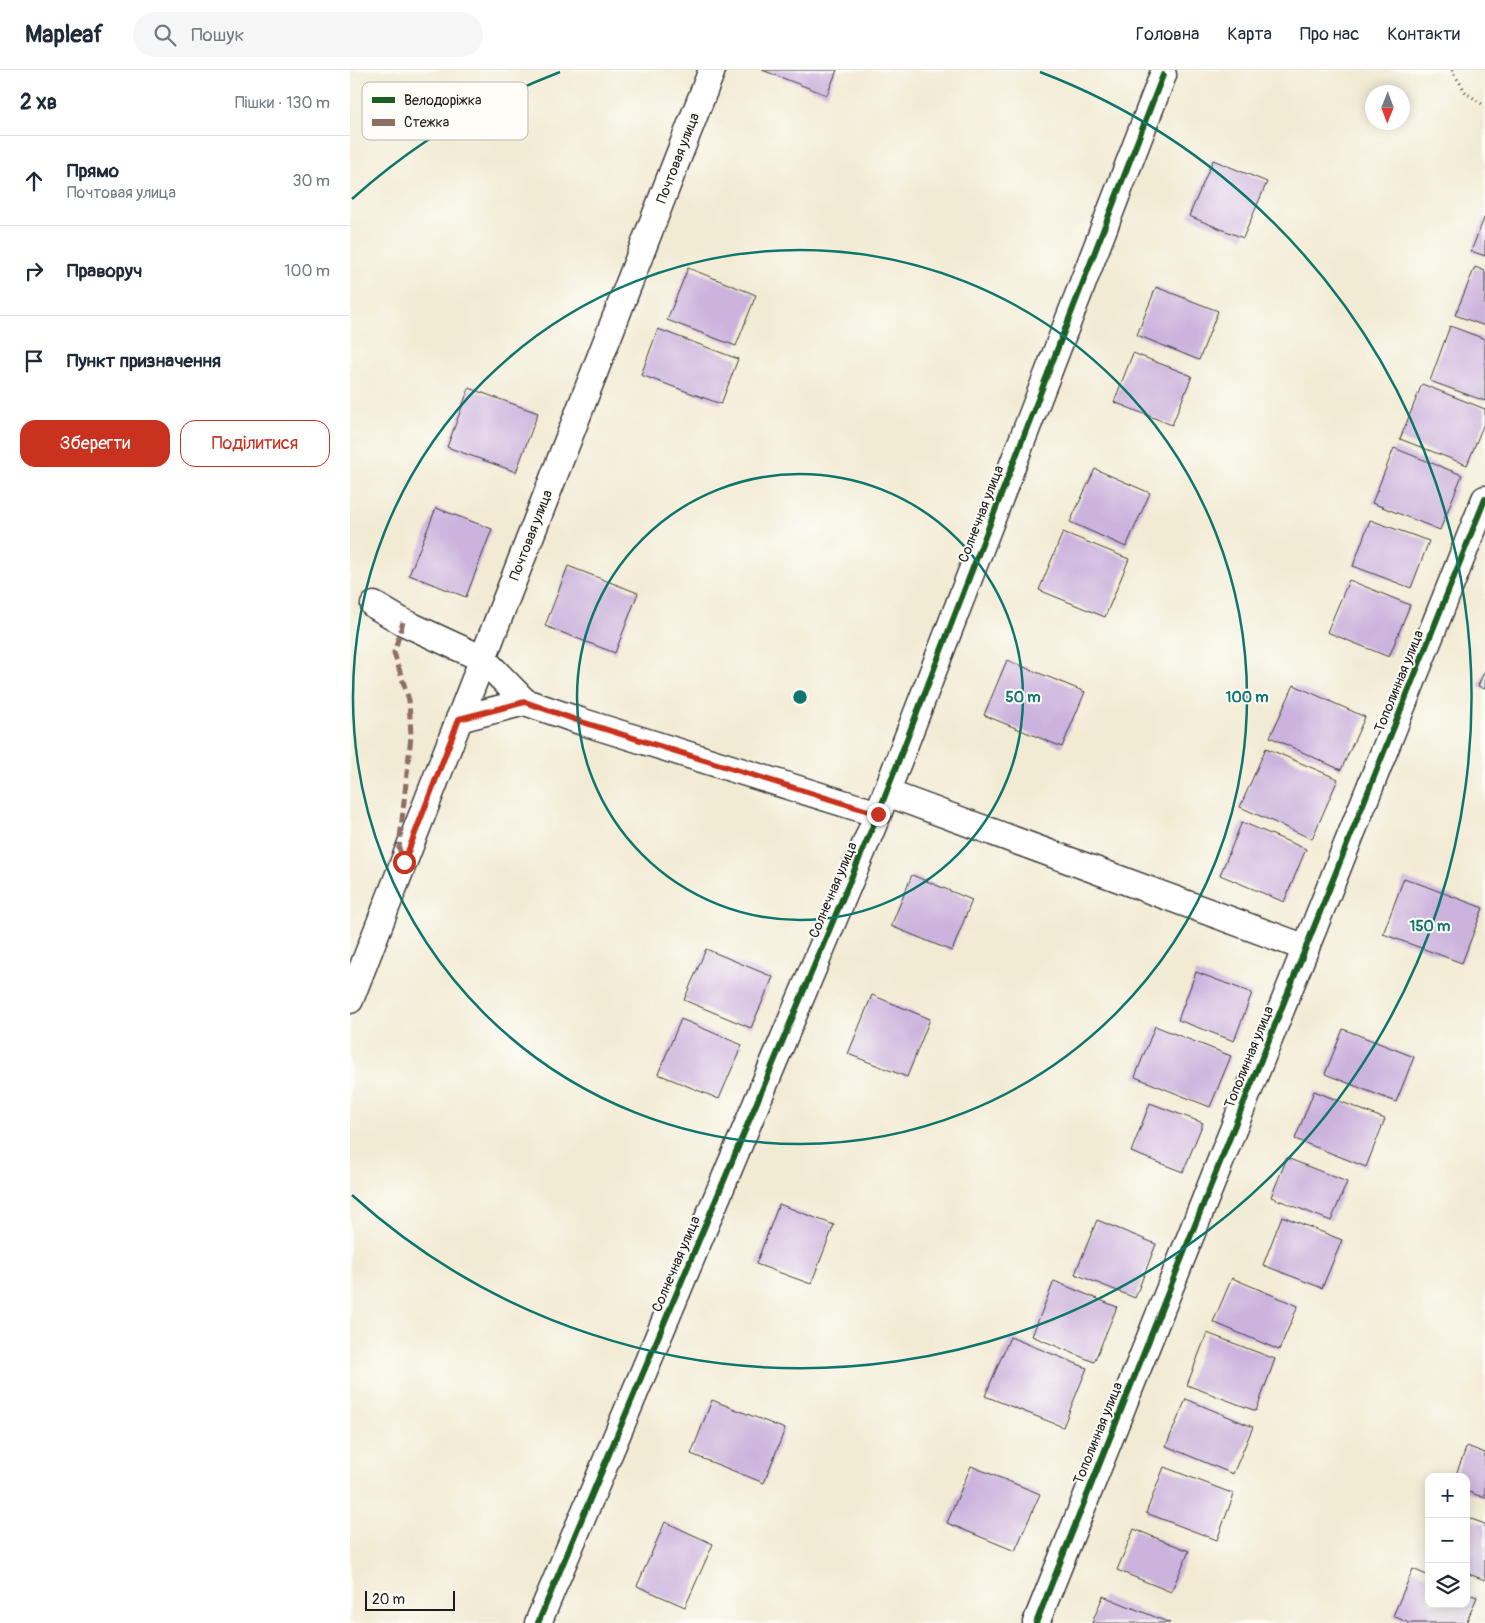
<!DOCTYPE html>
<html lang="uk">
<head>
<meta charset="utf-8">
<style>
  body { margin:0; font-family:Pangolin,sans-serif; background:#f6f6f7; color:#1f2937 }
  .controls { position:absolute; right:15px; bottom:15px; display:grid; overflow:hidden; border-radius:10px; box-shadow:0 2px 12px #0003 }
  .controls button { width:45px; height:45px; display:grid; place-items:center; padding:0; border:0; border-bottom:1px solid #e0e1e3; background:#fff; color:#1f2937; font:25px sans-serif }
  .compass { position:absolute; left:1015px; top:15px; width:45px; height:45px; border-radius:50%; background:#fff; box-shadow:0 2px 12px #0003; rotate:181deg }
  .scale { position:absolute; left:15px; bottom:12px; width:90px; box-sizing:border-box; padding-left:5px; border:2px solid #1c1c1c; border-top:0; font-size:14px; line-height:18px; white-space:nowrap; color:#1c1c1c; -webkit-text-stroke:4px #fdfcf7; paint-order:stroke }
  .stop { position:absolute; width:15px; height:15px; margin:-11px; border:4px solid #c8321e; border-radius:50%; background:#fff }
  .stop.end { background:#c8321e; border-color:#fff; box-shadow:0 1px 5px #0008 }
  .list { margin:0; padding:0; list-style:none }
  h2 { display:flex; justify-content:space-between; align-items:center; height:65px; margin:0; padding:0 20px; font-size:21px }
  h2 small { font-size:16px; font-weight:400; color:#747a83 }
  .list li { display:grid; grid-template-columns:32px 1fr auto; gap:15px; align-items:center; box-sizing:border-box; height:90px; padding:0 20px; border-top:1px solid #e0e1e3 }
  .list b { display:block; font-size:19px; white-space:nowrap }
  .list p { margin:0; font-size:16px; white-space:nowrap; color:#747a83 }
  .list em { font-size:16px; font-style:normal; color:#747a83 }
  .actions { display:flex; gap:10px; padding:15px 20px }
  .actions a { flex:1; padding:11px 0; border:1px solid #c8321e; border-radius:15px; text-align:center; font-size:18px; color:#c8321e }
  .actions .main { background:#c8321e; color:#fff }
  .icon { flex:none; width:28px; height:28px; fill:none; stroke:currentColor; stroke-width:2; stroke-linecap:round; stroke-linejoin:round }
  .map { position:relative; flex:none; width:1135px; height:1553px; overflow:hidden }
  header { display:flex; align-items:center; gap:30px; box-sizing:border-box; height:70px; padding:0 25px; background:#fff; border-bottom:1px solid #e0e1e3 }
  header strong { font-size:24px }
  nav { display:flex; gap:28px; margin-inline-start:auto; font-size:18px }
  .search { width:350px; height:45px; background:#f6f6f7; display:flex; align-items:center; gap:12px; box-sizing:border-box; padding:0 18px; border-radius:28px; color:#747a83; font-size:19px }
  main { display:flex }
  aside { flex:1; background:#fff }
  .map>svg:first-child { display:block }
</style>
</head>
<body>
<header>
<strong>Mapleaf</strong>
<div class="search"><svg class="icon" aria-label="search" viewBox="0 0 24 24"><circle cx="10" cy="10" r="6"/><path d="M15 15l6 6"/></svg>Пошук</div>
<nav><a>Головна</a><a>Карта</a><a>Про нас</a><a>Контакти</a></nav>
</header>
<main>
<aside>
<h2>2 хв<small>Пішки · 130 m</small></h2>
<ul class="list">
<li><svg class="icon" aria-label="ahead" viewBox="0 0 24 24"><path d="M12 20V5M6 11l6-6 6 6"/></svg><div><b>Прямо</b><p>Почтовая улица</p></div><em>30 m</em></li>
<li><svg class="icon" aria-label="right" viewBox="0 0 24 24"><path d="M7 20v-9h11M14 6l5 5-5 5"/></svg><div><b>Праворуч</b></div><em>100 m</em></li>
<li><svg class="icon" aria-label="arrive" viewBox="0 0 24 24"><path d="M6 21V4h12l-3 4 3 4H6"/></svg><div><b>Пункт призначення</b></div></li>
</ul>
<div class="actions"><a class="main">Зберегти</a><a>Поділитися</a></div>
</aside>
<div class="map">
<svg width="1135" height="1553" viewBox="0 0 1135 1553">
  <rect width="100%" height="100%" fill="#fdfcf7"/>
  <filter id="ink" filterUnits="userSpaceOnUse"><feTurbulence type="fractalNoise" baseFrequency=".02" numOctaves="2"/><feDisplacementMap in="SourceGraphic" scale="10" xChannelSelector="R" yChannelSelector="G"/><feConvolveMatrix kernelMatrix="1 2 1 2 8 2 1 2 1" color-interpolation-filters="sRGB"/></filter>
  <filter id="wash" filterUnits="userSpaceOnUse"><feTurbulence type="fractalNoise" baseFrequency=".0096" numOctaves="4" result="noise"/><feDisplacementMap in="SourceGraphic" scale="20" xChannelSelector="R" yChannelSelector="G"/><feGaussianBlur stdDeviation="1.12" result="paint"/><feColorMatrix in="noise" values="0 0 0 0 0 0 0 0 0 0 0 0 0 0 0 0 0 1.4 0 .05"/><feComposite in="paint" operator="in"/></filter>
  <g filter="url(#wash)">
    <rect width="100%" height="100%" fill="#f2ebd4"/>
    <g id="blocks">
      <!-- building -->
      <g fill="#ccb3dd">
        <polygon points="412,0 487,0 477,25"/>
        <polygon points="863,90 917,112 893,168 839,146"/>
        <polygon points="1135,146 1135,186 1121,181"/>
        <polygon points="1125,197 1135,201 1135,256 1105,245"/>
        <polygon points="338,198 406,225 386,276 317,250"/>
        <polygon points="806,217 868,241 849,290 787,265"/>
        <polygon points="1100,256 1135,269 1135,331 1080,311"/>
        <polygon points="308,259 388,289 371,334 291,305"/>
        <polygon points="783,283 842,306 822,355 764,332"/>
        <polygon points="1072,314 1135,339 1135,351 1117,395 1050,369"/>
        <polygon points="119,318 188,343 166,402 97,377"/>
        <polygon points="1044,378 1112,405 1090,460 1022,433"/>
        <polygon points="745,399 800,423 776,477 720,452"/>
        <polygon points="86,438 142,459 116,527 59,505"/>
        <polygon points="1020,450 1079,471 1061,518 1003,496"/>
        <polygon points="713,462 779,489 755,547 689,520"/>
        <polygon points="218,496 288,523 265,583 195,556"/>
        <polygon points="999,510 1060,535 1039,587 977,562"/>
        <polygon points="657,590 735,622 712,677 634,645"/>
        <polygon points="1135,600 1135,619 1128,616"/>
        <polygon points="944,615 1015,647 991,700 920,667"/>
        <polygon points="916,678 988,709 962,769 890,737"/>
        <polygon points="892,752 956,779 934,832 870,805"/>
        <polygon points="562,805 622,830 602,881 541,856"/>
        <polygon points="1054,808 1133,838 1112,893 1033,864"/>
        <polygon points="356,879 423,907 401,958 334,930"/>
        <polygon points="846,902 902,923 884,971 828,950"/>
        <polygon points="522,925 580,949 557,1007 498,984"/>
        <polygon points="331,949 392,975 369,1029 308,1004"/>
        <polygon points="805,956 881,986 860,1037 785,1007"/>
        <polygon points="993,959 1064,987 1046,1032 975,1004"/>
        <polygon points="964,1021 1035,1049 1016,1097 945,1069"/>
        <polygon points="800,1033 853,1053 833,1102 781,1082"/>
        <polygon points="937,1088 997,1112 981,1151 921,1127"/>
        <polygon points="429,1134 484,1155 461,1214 406,1194"/>
        <polygon points="932,1146 992,1170 972,1218 913,1195"/>
        <polygon points="747,1150 806,1174 785,1228 725,1204"/>
        <polygon points="882,1208 948,1236 929,1280 863,1252"/>
        <polygon points="704,1211 767,1237 744,1292 682,1266"/>
        <polygon points="857,1263 925,1289 906,1341 837,1315"/>
        <polygon points="660,1267 737,1298 713,1357 635,1326"/>
        <polygon points="836,1329 903,1357 883,1404 816,1376"/>
        <polygon points="362,1330 435,1359 414,1413 341,1384"/>
        <polygon points="1117,1376 1135,1383 1135,1428 1116,1421 1116,1407 1105,1407"/>
        <polygon points="621,1396 690,1424 665,1481 597,1453"/>
        <polygon points="814,1397 884,1424 867,1470 796,1443"/>
        <polygon points="1116,1447 1135,1454 1135,1510 1116,1503"/>
        <polygon points="315,1452 363,1474 335,1537 287,1516"/>
        <polygon points="784,1459 839,1481 821,1522 767,1500"/>
        <polygon points="1063,1499 1079,1506 1079,1534 1116,1534 1116,1523 1127,1527 1116,1553 1059,1553 1043,1546"/>
        <polygon points="753,1526 820,1553 742,1553"/>
      </g>
    </g>
  </g>
  <g filter="url(#ink)">
    <use href="#blocks" fill-opacity="0" stroke="#3c3b38" stroke-width="1"/>
    <g fill="none" stroke-linecap="round" stroke-linejoin="round">
      <!-- minor casing -->
      <g stroke="#3c3b38" stroke-width="29">
        <g id="minor">
          <polyline points="24,535 53,552 133,589 175,632 233,652 528,744"/>
          <polyline points="109,649 175,632"/>
          <polyline points="537,723 956,878"/>
          <polyline points="0,930 362,0"/>
          <polyline points="188,1553 528,744 813,5"/>
          <polyline points="686,1553 1135,429"/>
        </g>
      </g>
      <!-- path -->
      <polyline stroke="#3c3b38" stroke-width="3" stroke-dasharray="1 4" stroke-linecap="butt" points="1102,0 1116,23 1135,36"/>
      <!-- minor -->
      <use href="#minor" stroke="#fff" stroke-width="26"/>
      <!-- quiet -->
      <polyline stroke="#8d6e63" stroke-width="5" stroke-dasharray="10 5" stroke-linecap="butt" points="53,552 44,583 59,630 61,666 49,778 54,792"/>
      <!-- cycleway casing -->
      <g stroke="#fdfcf7" stroke-width="9">
        <g id="cycleway">
          <polyline points="188,1553 528,744 813,5"/>
          <polyline points="686,1553 1135,429"/>
        </g>
      </g>
      <!-- cycleway -->
      <use href="#cycleway" stroke="#1b5e20" stroke-width="6"/>
    </g>
  </g>
  <g fill="none" stroke-linecap="round" stroke-linejoin="round" filter="url(#ink)">
    <!-- route -->
    <polyline stroke="#c8321e" stroke-width="6" points="54,792 109,649 175,632 232,652 528,744"/>
  </g>
  <!-- distance rings -->
  <g fill="none" stroke="#0f766e" stroke-width="2.5">
    <circle cx="450" cy="627" r="223"/>
    <circle cx="450" cy="627" r="447"/>
    <path d="M2 129A670 670 0 0 1 210 2M690 2A670 670 0 1 1 2 1125"/>
  </g>
  <g text-anchor="middle" dominant-baseline="central" stroke-width="4" stroke-linejoin="round" paint-order="stroke">
    <!-- street labels -->
    <g font-size="14" fill="#1c1c1c" stroke="#fdfcf7">
      <text transform="translate(328 88) rotate(-69)">Почтовая улица</text>
      <text transform="translate(631 444) rotate(-69)">Солнечная улица</text>
      <text transform="translate(181 465) rotate(-69)">Почтовая улица</text>
      <text transform="translate(1049 611) rotate(-68)">Тополинная улица</text>
      <text transform="translate(483 820) rotate(-67)">Солнечная улица</text>
      <text transform="translate(899 987) rotate(-68)">Тополинная улица</text>
      <text transform="translate(326 1194) rotate(-67)">Солнечная улица</text>
      <text transform="translate(748 1363) rotate(-68)">Тополинная улица</text>
    </g>
  </g>
  <!-- legend -->
  <rect x="12" y="12" width="166" height="58" rx="8" fill="#fdfcf7" stroke="#bab9b5" stroke-width="1"/>
  <rect x="22" y="27" width="23" height="6" fill="#1b5e20"/>
  <rect x="22" y="49" width="23" height="7" fill="#8d6e63"/>
  <g font-size="14" fill="#1c1c1c">
    <text x="54" y="35">Велодоріжка</text>
    <text x="54" y="57">Стежка</text>
  </g>
  <circle cx="450" cy="627" r="8" fill="#0f766e" stroke="#fdfcf7" stroke-width="2.5"/>
  <g font-size="15" text-anchor="middle" font-weight="bold" fill="#0f766e" stroke="#fdfcf7" stroke-width="4" stroke-linejoin="round" paint-order="stroke">
    <text x="673" y="632">50 m</text>
    <text x="897" y="632">100 m</text>
    <text x="1080" y="861">150 m</text>
  </g>
</svg>
<div class="controls">
<button>+</button>
<button>−</button>
<button><svg class="icon" aria-label="layers" viewBox="0 0 24 24"><path d="M12 4l9 5-9 5-9-5zM3 14l9 5 9-5"/></svg></button>
</div>
<svg class="compass" viewBox="-18 -18 36 36"><path d="M0-13l5 13h-10z" fill="#e53935"/><path d="M0 13l5-13h-10z" fill="#747a83"/></svg>
<div class="scale">20 m</div>
<div class="stop" style="left:54px;top:792px"></div>
<div class="stop end" style="left:528px;top:744px"></div>
</div>
</main>
</body>
</html>
